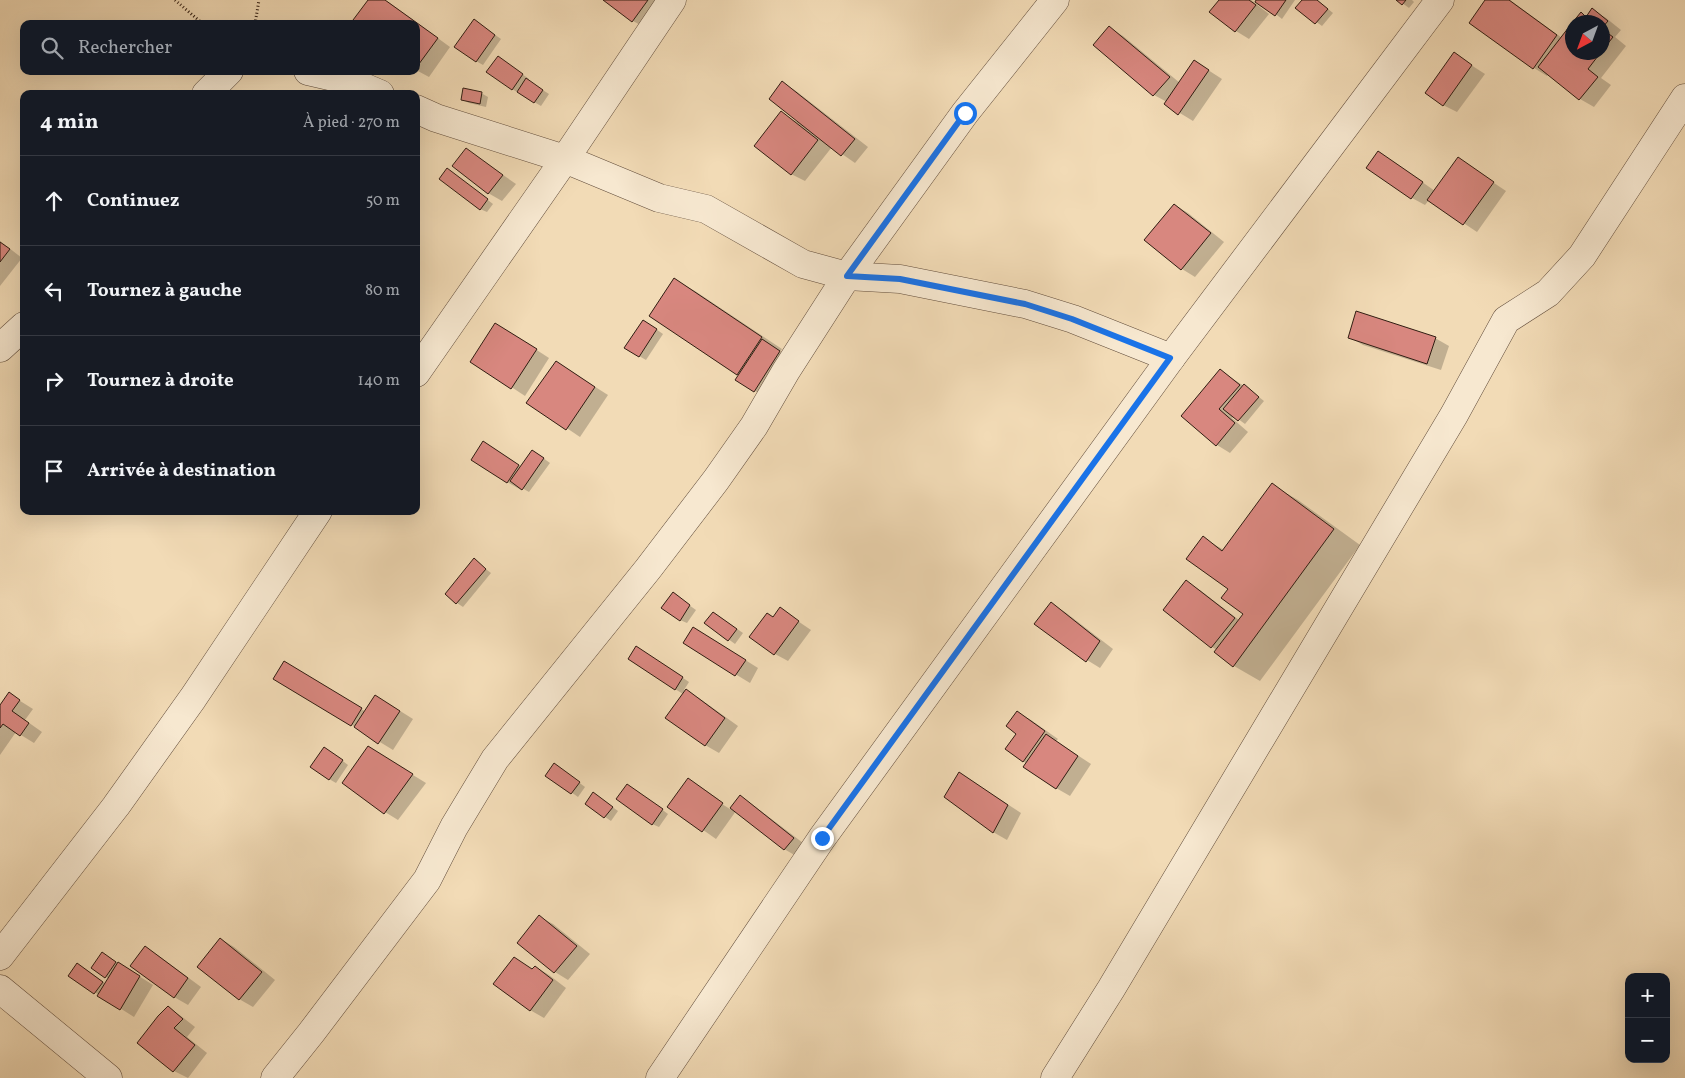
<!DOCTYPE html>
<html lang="fr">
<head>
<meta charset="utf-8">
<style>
  body { margin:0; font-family:Vollkorn,serif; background:#20242c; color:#f1f3f6 }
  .controls { position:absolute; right:15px; bottom:15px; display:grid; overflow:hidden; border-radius:10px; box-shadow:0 5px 20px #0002 }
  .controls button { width:45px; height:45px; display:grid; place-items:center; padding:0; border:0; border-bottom:1px solid #363941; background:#171b24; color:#f1f3f6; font:25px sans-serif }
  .compass { position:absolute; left:1565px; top:15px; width:45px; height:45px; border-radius:50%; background:#171b24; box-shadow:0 5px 20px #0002; rotate:221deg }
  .stop { position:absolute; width:15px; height:15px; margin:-11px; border:4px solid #1a73e8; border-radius:50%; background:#fff }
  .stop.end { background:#1a73e8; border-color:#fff; box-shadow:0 1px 5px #0008 }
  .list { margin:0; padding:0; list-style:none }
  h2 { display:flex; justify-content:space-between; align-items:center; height:65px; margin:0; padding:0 20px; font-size:21px }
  h2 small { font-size:16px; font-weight:400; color:#9ea1a6 }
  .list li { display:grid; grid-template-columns:32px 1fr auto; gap:15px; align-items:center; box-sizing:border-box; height:90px; padding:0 20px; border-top:1px solid #363941 }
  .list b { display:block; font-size:19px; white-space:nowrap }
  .list em { font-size:16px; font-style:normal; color:#9ea1a6 }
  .icon { flex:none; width:28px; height:28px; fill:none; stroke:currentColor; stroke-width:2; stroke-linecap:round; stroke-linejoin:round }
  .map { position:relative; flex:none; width:1685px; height:1078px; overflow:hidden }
  .search { position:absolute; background:#171b24; box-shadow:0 5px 20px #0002; left:20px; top:20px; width:400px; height:55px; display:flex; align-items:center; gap:12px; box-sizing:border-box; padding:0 18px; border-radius:10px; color:#9ea1a6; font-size:19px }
  .panel { position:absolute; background:#171b24; box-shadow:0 5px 20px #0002; left:20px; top:90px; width:400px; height:425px; border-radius:10px }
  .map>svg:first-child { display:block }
</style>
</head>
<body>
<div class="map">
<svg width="1685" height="1078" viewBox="0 0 1685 1078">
  <rect width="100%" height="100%" fill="#f2dbb6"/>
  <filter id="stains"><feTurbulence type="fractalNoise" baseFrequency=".004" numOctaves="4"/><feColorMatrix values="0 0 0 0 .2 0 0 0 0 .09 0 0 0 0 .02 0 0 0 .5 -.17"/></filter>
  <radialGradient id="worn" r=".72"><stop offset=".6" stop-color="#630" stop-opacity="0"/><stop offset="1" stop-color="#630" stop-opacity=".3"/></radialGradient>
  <!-- shadow -->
  <g fill="#0003">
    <polygon points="369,0 387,1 450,47 429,77 416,70 416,24"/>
    <polygon points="605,0 677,0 653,32 633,21"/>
    <polygon points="1221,0 1251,0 1269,14 1249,39 1236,31"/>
    <polygon points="1258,0 1295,0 1282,19"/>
    <polygon points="1304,0 1317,0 1333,13 1322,26 1297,8"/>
    <polygon points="1398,0 1412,0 1414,2 1409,8"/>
    <polygon points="1487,0 1510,0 1562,38 1572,25 1572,52 1602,52 1602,22 1574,22 1581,14 1587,17 1592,10 1606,18 1621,30 1615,37 1626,46 1601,78 1611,85 1594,107 1580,99 1548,74 1547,76 1534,68 1471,23"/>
    <polygon points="481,25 501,39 483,65 476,61"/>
    <polygon points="1110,28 1123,36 1180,83 1208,70 1222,79 1193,121 1165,104 1167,102 1154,95 1095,45"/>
    <polygon points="1454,54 1485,74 1457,112 1443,105"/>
    <polygon points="504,61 529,79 527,80 549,94 541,106 512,89"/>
    <polygon points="783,83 796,91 868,147 855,163 832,147 805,181 791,174 782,113 797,122 798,121"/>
    <polygon points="481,93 488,97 486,107 469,103 463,100"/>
    <polygon points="467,150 516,184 502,201 488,193"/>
    <polygon points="1458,159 1506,191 1477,232 1429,200 1425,205 1412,198 1392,161 1435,191"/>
    <polygon points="454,174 493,204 487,212 480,209"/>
    <polygon points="1175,205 1188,213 1224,242 1195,277 1182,269"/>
    <polygon points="0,241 22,258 0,286"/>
    <polygon points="675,280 695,291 782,349 780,352 793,359 768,399 737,380 740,375 651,316"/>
    <polygon points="650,325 663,334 646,360 639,356"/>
    <polygon points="509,332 549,358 525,396 472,361"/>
    <polygon points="1349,337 1435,338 1449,346 1441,370 1363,345"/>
    <polygon points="570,371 608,395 580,437 528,402"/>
    <polygon points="1221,371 1250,390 1264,401 1245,424 1234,416 1232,418 1248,432 1230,453 1217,445 1183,416"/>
    <polygon points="484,443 522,467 539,455 550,463 529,492 522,488 521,490 507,482"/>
    <polygon points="1272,485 1298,500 1360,545 1260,681 1234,666 1216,652 1217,650 1212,647 1186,582 1200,590 1239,620 1244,613 1230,589 1203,538 1224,550"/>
    <polygon points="474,560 491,573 463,607 457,603"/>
    <polygon points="679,598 696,610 687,623 680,620"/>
    <polygon points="1051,604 1065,612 1113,649 1100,668 1087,660 1036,623"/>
    <polygon points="780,609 811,630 788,661 775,654 773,618"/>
    <polygon points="720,617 743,633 735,644 706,623"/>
    <polygon points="707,636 758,668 750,683 684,643"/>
    <polygon points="643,651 689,682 684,690 699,698 738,726 719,753 705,745 683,694 675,689"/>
    <polygon points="298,670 366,712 389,704 413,719 393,750 275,678"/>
    <polygon points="9,694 33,709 25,720 42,732 34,743 16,732 0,755 0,707"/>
    <polygon points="1017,712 1031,720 1058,739 1056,741 1091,764 1070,796 1056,788 1023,761 1018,733"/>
    <polygon points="331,752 348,765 336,783 329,779"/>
    <polygon points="382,756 426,783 398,820 385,812"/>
    <polygon points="561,769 585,787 578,797 547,775"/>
    <polygon points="688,780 701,787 718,799 717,801 730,809 732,809 740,797 753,805 807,846 798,857 784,849 736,811 716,839 669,806"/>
    <polygon points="973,782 1021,813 1007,840 993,832"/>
    <polygon points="634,789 668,814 659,827 652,824"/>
    <polygon points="600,798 618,811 611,821 586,804"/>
    <polygon points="540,917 553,924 590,954 568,980 555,972 518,943"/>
    <polygon points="221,939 234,947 275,980 253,1007 239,999"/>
    <polygon points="146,948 159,956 201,987 188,1005 174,997"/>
    <polygon points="109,957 153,985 134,1017 69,976 84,968 106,984 109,979 93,968"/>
    <polygon points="536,967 549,975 566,988 544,1018 530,1010 533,970"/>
    <polygon points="168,1008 181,1016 195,1027 187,1037 207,1053 188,1078 174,1071 139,1043"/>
  </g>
  <!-- building -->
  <g fill="#d8877f" stroke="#311d12">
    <polygon points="368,0 385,0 438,38 416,68 416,24 350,24"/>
    <polygon points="603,0 648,0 632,22"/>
    <polygon points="1219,0 1249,0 1256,5 1235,32 1209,12"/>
    <polygon points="1256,0 1286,0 1275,16 1255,2"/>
    <polygon points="1302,0 1317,0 1328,9 1315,24 1295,8"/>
    <polygon points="1396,0 1406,0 1402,5"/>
    <polygon points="1485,0 1509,0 1557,35 1533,69 1469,23"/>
    <polygon points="1592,8 1608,21 1602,28 1602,22 1573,22 1581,12 1586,17"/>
    <polygon points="474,19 495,35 476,62 454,47"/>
    <polygon points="1572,23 1572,52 1601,52 1588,69 1598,77 1579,100 1538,67"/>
    <polygon points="1109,26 1170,77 1153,96 1093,45"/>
    <polygon points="1602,29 1613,37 1602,51"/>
    <polygon points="1454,52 1472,65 1443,106 1425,93"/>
    <polygon points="498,56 523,74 512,90 486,72"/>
    <polygon points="1194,60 1209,70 1178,115 1164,104"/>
    <polygon points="526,78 543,90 534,103 517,92"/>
    <polygon points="782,81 855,139 841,156 769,99"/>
    <polygon points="463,88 482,92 480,104 461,100"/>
    <polygon points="781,111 818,140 791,175 754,146"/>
    <polygon points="466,148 503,175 488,194 452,166"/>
    <polygon points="1378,151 1423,182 1411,199 1366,168"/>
    <polygon points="1458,157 1494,182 1463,225 1427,200"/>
    <polygon points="447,168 488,199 480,210 439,179"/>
    <polygon points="1174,204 1211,233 1181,270 1144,240"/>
    <polygon points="0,242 10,249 0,262"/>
    <polygon points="674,278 762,337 737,375 649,316"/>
    <polygon points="1356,311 1436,337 1427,364 1348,338"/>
    <polygon points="643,320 657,329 639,357 624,348"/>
    <polygon points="495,323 537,349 511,389 470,362"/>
    <polygon points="762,339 780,351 754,392 735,380"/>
    <polygon points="556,361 595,387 566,430 526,403"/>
    <polygon points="1220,369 1240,385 1219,409 1235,423 1216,446 1181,416"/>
    <polygon points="1244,384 1259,397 1238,421 1223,409"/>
    <polygon points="483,441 519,465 507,483 471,460"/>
    <polygon points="532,450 544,458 522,490 510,481"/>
    <polygon points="1272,483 1334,529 1233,667 1214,652 1243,614 1221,598 1228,589 1186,559 1203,536 1222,551"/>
    <polygon points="474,558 486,569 456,604 445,594"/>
    <polygon points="1186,580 1235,618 1211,648 1163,610"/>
    <polygon points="673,592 690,605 680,621 661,608"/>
    <polygon points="1051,602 1100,641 1086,662 1034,624"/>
    <polygon points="780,607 799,621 774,655 749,637 767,613 773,617"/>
    <polygon points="713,612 737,629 728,641 704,623"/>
    <polygon points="693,627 746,660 735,676 683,643"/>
    <polygon points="636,646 683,677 675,690 628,659"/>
    <polygon points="284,661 362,708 351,726 273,679"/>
    <polygon points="686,689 725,718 705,746 665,718"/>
    <polygon points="9,692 20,700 12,711 29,723 20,736 3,724 0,728 0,705"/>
    <polygon points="375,695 400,711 378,744 354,727"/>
    <polygon points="1017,711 1045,731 1023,762 1005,749 1016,734 1006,726"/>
    <polygon points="1046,734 1078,756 1056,789 1023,767"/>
    <polygon points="368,746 413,774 384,814 342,783"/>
    <polygon points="324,747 343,760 329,780 310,767"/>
    <polygon points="554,763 580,782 571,794 545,776"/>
    <polygon points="959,772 1008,805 993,833 944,797"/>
    <polygon points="688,778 723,803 702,832 667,807"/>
    <polygon points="627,784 663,809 652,825 616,799"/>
    <polygon points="593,792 613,807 604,818 585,804"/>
    <polygon points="740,795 794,838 784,850 730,808"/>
    <polygon points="539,915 577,946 554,973 517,943"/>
    <polygon points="220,938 262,972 239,1000 197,967"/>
    <polygon points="145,946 188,978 174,998 130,966"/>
    <polygon points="102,952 116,962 105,978 91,968"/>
    <polygon points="514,957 532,969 535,966 553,980 530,1011 493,984"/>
    <polygon points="118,962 140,976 120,1010 97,996"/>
    <polygon points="77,963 103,982 94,994 68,976"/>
    <polygon points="168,1006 183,1019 174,1028 195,1045 173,1072 137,1043 158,1016"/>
  </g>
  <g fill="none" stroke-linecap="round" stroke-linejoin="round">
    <!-- street casing -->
    <g stroke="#614c3b" stroke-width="29">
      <g id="street">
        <polyline points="308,71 347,80 380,94"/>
        <polyline points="206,94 229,71"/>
        <polyline points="416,109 436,118 565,159 659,198 706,209 803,264 847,276 900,279 1025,304 1073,319 1171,358"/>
        <polyline points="0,348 24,326"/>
        <polyline points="416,373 565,159 672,0"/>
        <polyline points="0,956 116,806 193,698 318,511"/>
        <polyline points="0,989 108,1078"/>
        <polyline points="275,1078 311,1033 427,880 454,827 495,759 648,569 716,480 754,426 786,371 847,276 965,113 1055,0"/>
        <polyline points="660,1078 822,838 1171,358 1440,0"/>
        <polyline points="1055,1078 1111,989 1454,415 1506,320 1548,293 1582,256 1685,98"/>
      </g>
    </g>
    <!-- path -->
    <g stroke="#311d12" stroke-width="3" stroke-dasharray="1 2.5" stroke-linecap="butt">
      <polyline points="175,0 203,24"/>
      <polyline points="255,24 259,0"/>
    </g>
    <!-- street -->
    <use href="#street" stroke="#f7e8d0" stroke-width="28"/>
  </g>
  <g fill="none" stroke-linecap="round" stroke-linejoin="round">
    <!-- route -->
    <polyline stroke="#1a73e8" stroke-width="6" points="822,838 1170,358 1072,319 1025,304 900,279 847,276 965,113"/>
  </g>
  <rect width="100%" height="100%" filter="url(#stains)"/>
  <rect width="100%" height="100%" fill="url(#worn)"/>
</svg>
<div class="controls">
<button>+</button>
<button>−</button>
</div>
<svg class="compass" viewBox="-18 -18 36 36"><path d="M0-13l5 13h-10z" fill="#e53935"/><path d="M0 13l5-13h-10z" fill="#9ea1a6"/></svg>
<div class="stop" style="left:965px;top:113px"></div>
<div class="stop end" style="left:822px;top:838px"></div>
<div class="search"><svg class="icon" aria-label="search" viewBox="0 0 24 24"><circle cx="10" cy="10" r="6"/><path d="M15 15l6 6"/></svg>Rechercher</div>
<section class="panel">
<h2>4 min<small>À pied · 270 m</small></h2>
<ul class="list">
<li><svg class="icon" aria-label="ahead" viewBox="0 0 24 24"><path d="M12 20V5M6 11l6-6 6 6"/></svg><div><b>Continuez</b></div><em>50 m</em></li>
<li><svg class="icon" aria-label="left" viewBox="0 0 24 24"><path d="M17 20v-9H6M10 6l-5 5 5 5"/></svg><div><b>Tournez à gauche</b></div><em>80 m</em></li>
<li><svg class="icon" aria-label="right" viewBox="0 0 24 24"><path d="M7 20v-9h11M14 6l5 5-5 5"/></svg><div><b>Tournez à droite</b></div><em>140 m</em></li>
<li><svg class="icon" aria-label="arrive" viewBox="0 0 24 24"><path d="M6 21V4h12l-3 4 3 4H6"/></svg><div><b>Arrivée à destination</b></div></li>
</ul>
</section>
</div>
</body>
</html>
